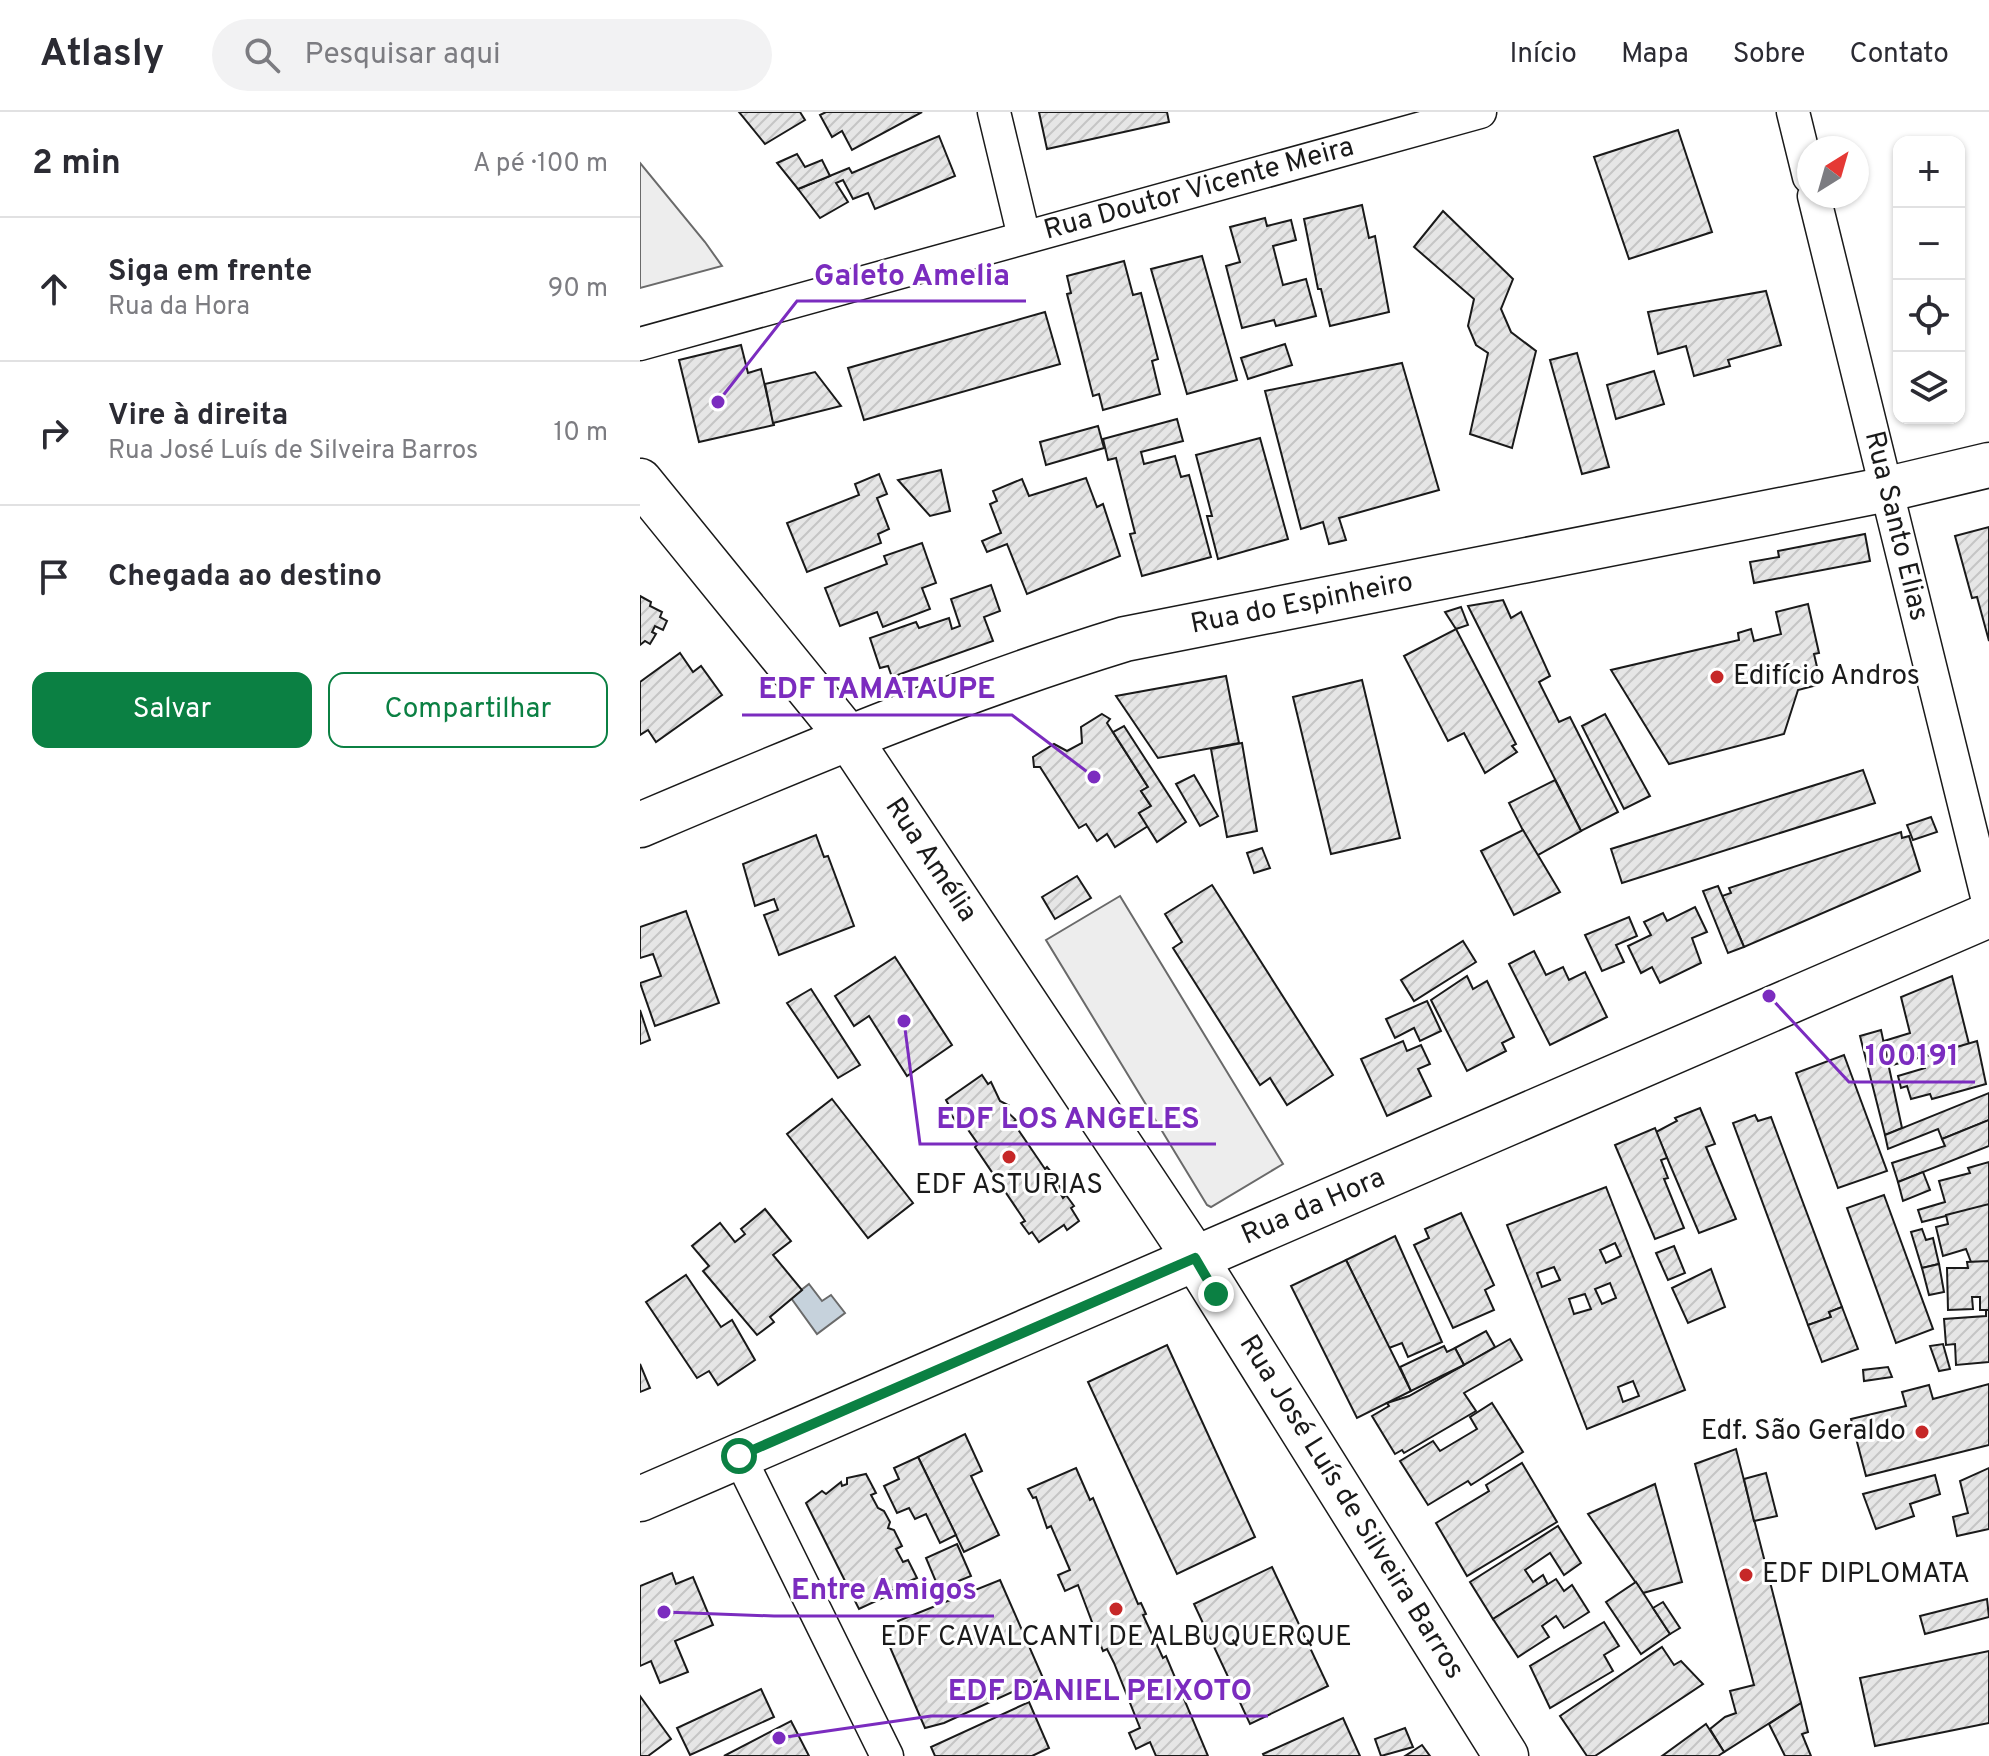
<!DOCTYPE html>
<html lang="pt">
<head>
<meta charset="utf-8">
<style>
  body { margin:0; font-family:Overpass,sans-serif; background:#f2f2f3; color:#2b2b33 }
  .controls { position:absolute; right:24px; top:24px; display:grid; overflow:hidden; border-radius:16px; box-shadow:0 2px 6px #0004 }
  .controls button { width:72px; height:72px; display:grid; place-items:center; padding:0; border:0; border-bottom:2px solid #e1e1e2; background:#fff; color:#2b2b33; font:40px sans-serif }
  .compass { position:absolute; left:1157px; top:24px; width:72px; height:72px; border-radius:50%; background:#fff; box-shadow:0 2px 6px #0004; rotate:37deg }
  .stop { position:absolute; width:24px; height:24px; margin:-18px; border:6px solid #0b8043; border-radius:50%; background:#fff }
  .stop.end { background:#0b8043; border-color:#fff; box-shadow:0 2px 8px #0008 }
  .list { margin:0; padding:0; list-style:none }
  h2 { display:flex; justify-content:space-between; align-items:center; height:104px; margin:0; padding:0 32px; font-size:34px }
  h2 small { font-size:26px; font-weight:400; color:#7c7c81 }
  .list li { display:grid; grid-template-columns:52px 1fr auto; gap:24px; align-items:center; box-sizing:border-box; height:144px; padding:0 32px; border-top:2px solid #e1e1e2 }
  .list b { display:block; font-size:30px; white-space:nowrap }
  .list p { margin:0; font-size:26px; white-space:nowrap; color:#7c7c81 }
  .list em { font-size:26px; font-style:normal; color:#7c7c81 }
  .actions { display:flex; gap:16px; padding:24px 32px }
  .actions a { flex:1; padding:18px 0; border:2px solid #0b8043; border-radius:16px; text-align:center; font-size:28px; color:#0b8043 }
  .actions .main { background:#0b8043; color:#fff }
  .icon { flex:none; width:44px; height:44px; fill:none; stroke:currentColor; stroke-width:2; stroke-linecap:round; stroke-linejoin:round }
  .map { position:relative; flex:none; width:1349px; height:1644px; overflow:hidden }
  header { display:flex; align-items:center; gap:48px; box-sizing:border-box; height:112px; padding:0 40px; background:#fff; border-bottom:2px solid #e1e1e2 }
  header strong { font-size:38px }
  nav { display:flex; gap:44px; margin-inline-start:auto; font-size:28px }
  .search { width:560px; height:72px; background:#f2f2f3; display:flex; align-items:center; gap:20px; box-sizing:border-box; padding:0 28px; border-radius:44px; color:#7c7c81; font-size:30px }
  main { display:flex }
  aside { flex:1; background:#fff }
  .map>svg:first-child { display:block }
</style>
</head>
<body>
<header>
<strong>Atlasly</strong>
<div class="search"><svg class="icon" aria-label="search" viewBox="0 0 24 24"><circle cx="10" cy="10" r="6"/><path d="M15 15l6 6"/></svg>Pesquisar aqui</div>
<nav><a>Início</a><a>Mapa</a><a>Sobre</a><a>Contato</a></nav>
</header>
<main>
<aside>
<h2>2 min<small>A pé · 100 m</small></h2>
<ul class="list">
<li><svg class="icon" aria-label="ahead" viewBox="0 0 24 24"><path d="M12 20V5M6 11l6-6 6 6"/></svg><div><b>Siga em frente</b><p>Rua da Hora</p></div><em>90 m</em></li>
<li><svg class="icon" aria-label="right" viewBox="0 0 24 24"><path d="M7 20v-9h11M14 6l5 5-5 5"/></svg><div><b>Vire à direita</b><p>Rua José Luís de Silveira Barros</p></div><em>10 m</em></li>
<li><svg class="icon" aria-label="arrive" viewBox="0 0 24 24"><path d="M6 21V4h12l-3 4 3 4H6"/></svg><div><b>Chegada ao destino</b></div></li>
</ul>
<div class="actions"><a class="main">Salvar</a><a>Compartilhar</a></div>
</aside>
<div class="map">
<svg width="1349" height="1644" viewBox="0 0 1349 1644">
  <defs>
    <pattern id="building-hatch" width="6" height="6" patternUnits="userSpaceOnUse" patternTransform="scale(2)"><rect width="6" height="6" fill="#e6e6e6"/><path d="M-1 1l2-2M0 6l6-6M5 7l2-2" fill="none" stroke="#c5c5c5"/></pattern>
  </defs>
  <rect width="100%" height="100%" fill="#fff"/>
  <!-- parking -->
  <g fill="#ededed" stroke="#6a6a6a" stroke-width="2">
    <polygon points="0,51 65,130 82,154 0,176"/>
    <polygon points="480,784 643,1052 571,1095 567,1093 406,828"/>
  </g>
  <!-- water -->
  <polygon fill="#c6d2dc" stroke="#6a6a6a" stroke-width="2" points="169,1172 182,1189 191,1183 205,1201 177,1222 151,1186"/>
  <!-- building -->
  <g fill="url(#building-hatch)" stroke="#1a1a1a" stroke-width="2" fill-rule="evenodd">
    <polygon points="99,0 160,0 165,8 125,32"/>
    <polygon points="186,0 282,0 212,38 202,19 192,25 180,3"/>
    <polygon points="399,0 527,0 529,10 407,37"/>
    <polygon points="1038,18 1072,120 989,147 954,45"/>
    <polygon points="299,24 315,64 235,97 228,81 213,87 203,68 196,71 208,90 180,106 158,77 209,56 212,61"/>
    <polygon points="157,42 165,55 182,48 190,64 158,77 137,51"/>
    <polygon points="722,93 729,126 735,124 749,200 690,214 681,177 678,177 664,107"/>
    <polygon points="803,99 873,167 861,197 871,220 896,239 872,336 830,322 848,241 836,233 828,214 834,187 774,135"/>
    <polygon points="625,106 627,114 651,108 656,128 633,134 643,173 666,167 676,204 636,214 634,208 602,216 586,154 600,150 590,115"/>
    <polygon points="562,144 597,268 547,282 511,157"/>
    <polygon points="484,149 493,183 501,181 518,247 512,249 520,282 463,298 459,282 453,284 427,182 431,181 427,164"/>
    <polygon points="1126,179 1141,233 1088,248 1090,254 1054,264 1046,234 1018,242 1008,200"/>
    <polygon points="405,200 420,252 224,308 208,256"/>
    <polygon points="645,232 652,253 608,267 601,246"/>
    <polygon points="101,233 108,261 121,257 134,313 59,330 39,248"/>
    <polygon points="937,241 969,355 942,362 910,248"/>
    <polygon points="762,251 799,378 699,406 706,428 689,432 683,410 661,417 625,279"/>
    <polygon points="1014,259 1024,292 976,307 967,273"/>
    <polygon points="175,260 201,294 133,311 125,272"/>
    <polygon points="537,307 543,329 501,340 504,352 535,344 541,365 549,363 571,445 502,464 490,422 495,421 476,346 468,348 463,327"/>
    <polygon points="458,314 464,336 406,353 400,330"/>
    <polygon points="620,326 648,427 578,447 567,404 572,404 556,343"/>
    <polygon points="301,358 310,399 290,404 258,368"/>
    <polygon points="239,362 247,382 237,386 249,417 238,422 241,431 167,460 147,411 219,383 215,372"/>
    <polygon points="446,366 457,395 463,392 480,444 387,482 367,432 347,440 342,429 361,421 350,392 357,389 353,379 382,367 389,384"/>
    <polygon points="1349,415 1349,529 1337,485 1332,486 1315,424"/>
    <polygon points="1225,422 1230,449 1114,471 1110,450 1139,445 1138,439"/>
    <polygon points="282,431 296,471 282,476 290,497 243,515 237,500 200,514 185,476 247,452 244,444"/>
    <polygon points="351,473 360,499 344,505 353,529 252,565 248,554 240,556 230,526 276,510 279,516 309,506 312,517 320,514 311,487"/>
    <polygon points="0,484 11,490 10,494 22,500 20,505 27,509 23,518 15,514 12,520 16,522 10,532 5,529 0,533"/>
    <polygon points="863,488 871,506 881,500 910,564 899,570 919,610 930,605 978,700 941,719 828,494"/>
    <polygon points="1168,492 1179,541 1174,542 1181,572 1158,578 1144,622 1029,652 971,558 1099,528 1098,521 1111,517 1114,529 1141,522 1136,500"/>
    <polygon points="821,495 828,513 816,517 805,500"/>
    <polygon points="816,517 876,632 872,634 877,640 845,661 824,621 808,629 764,544"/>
    <polygon points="40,541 53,560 61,554 82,583 16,630 8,618 0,623 0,570"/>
    <polygon points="586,564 599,631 518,646 476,584"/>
    <polygon points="722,568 760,726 691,742 653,585"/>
    <polygon points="462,602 470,607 467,611 508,675 501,679 511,694 499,701 508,714 475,735 467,722 457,729 446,712 439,716 400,655 394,655 393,645 414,632 427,639 442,631 441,615"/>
    <polygon points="965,602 1010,684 984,697 942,614"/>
    <polygon points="484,614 546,710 517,730 499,701 511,694 501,679 508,675 473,620"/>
    <polygon points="602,631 617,719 587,725 571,637"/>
    <polygon points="1223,658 1235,691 982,771 971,737"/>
    <polygon points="554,663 578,704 560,714 536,672"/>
    <polygon points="915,668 941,719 896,744 869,691"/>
    <polygon points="1291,705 1297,720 1273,728 1267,713"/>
    <polygon points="883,718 920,780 874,803 841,739"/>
    <polygon points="1261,720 1262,726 1269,724 1280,759 1104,835 1082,784 1091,781 1089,776"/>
    <polygon points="176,723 184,745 188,744 214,814 139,843 124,803 138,798 134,787 115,794 103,752"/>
    <polygon points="622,736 630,756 614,761 607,741"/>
    <polygon points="437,764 451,786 415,807 402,785"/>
    <polygon points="572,773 693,963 647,993 630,966 620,973 533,836 542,830 525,802"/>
    <polygon points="1078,774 1104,835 1088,841 1063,779"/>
    <polygon points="1055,795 1067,820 1052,826 1061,851 1020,871 1012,855 1001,861 988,834 1011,823 1004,810 1023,801 1027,809"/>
    <polygon points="46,799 79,891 15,914 0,871 21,864 13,842 0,846 0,815"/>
    <polygon points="989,805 997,824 976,833 984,850 962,859 945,823"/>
    <polygon points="823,829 836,850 774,889 761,868"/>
    <polygon points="894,839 906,863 923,855 929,868 945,860 967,905 910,933 869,852"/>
    <polygon points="255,845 312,933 267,964 229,904 214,914 195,884"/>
    <polygon points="827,864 833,877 847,869 874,925 862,931 866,939 827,959 791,888"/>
    <polygon points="1312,864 1329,932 1249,954 1244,929 1270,921 1261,885"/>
    <polygon points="171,877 220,953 198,966 147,891"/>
    <polygon points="787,889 801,919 780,929 774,916 755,926 746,907"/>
    <polygon points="0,898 10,928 0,932"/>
    <polygon points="1241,918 1262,1016 1245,1023 1220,924"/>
    <polygon points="763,929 767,939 781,933 790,952 778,957 791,984 747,1004 721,947"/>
    <polygon points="1337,929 1346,972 1292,987 1290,982 1271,987 1267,974 1261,976 1258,964 1285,956 1283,945"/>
    <polygon points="1204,943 1247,1059 1198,1076 1156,961"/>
    <polygon points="342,963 348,972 351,970 360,989 368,993 363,996 376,1008 373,1010 405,1057 407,1055 412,1061 409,1064 421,1076 418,1077 423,1086 426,1083 434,1094 431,1096 439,1109 427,1118 424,1113 399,1130 392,1120 389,1122 381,1111 385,1109 335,1035 338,1032 319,1005 315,1008 308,998 311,997 306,988"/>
    <polygon points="1349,981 1349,1008 1302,1027 1298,1017 1248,1037 1245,1023"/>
    <polygon points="192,987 273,1091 228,1126 147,1022"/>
    <polygon points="1060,996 1075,1032 1066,1035 1096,1107 1059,1121 1016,1020 1037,1009 1035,1006"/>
    <polygon points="1115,1003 1118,1009 1131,1005 1202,1195 1189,1200 1191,1205 1168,1213 1093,1011"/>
    <polygon points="1349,1008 1349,1034 1258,1070 1252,1051 1305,1034 1302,1027"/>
    <polygon points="1015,1016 1027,1046 1021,1048 1028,1066 1024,1067 1044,1116 1015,1127 975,1033"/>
    <polygon points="1349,1050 1349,1093 1282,1110 1278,1098 1305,1090 1299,1069 1330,1061 1328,1056"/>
    <polygon points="1283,1060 1290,1078 1263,1089 1258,1070"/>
    <path d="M 966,1075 L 1045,1278 L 947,1317 L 867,1113 ZM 975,1131 L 981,1144 L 966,1151 L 960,1138 ZM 914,1155 L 920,1168 L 902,1175 L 897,1161 ZM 970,1171 L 976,1186 L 962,1192 L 955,1177 ZM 945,1182 L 951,1197 L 934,1202 L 929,1187 ZM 993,1269 L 999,1284 L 983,1290 L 978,1275 Z"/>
    <polygon points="1244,1083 1293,1217 1256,1231 1207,1096"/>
    <polygon points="1349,1092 1349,1150 1331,1150 1326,1137 1303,1144 1296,1115 1308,1112 1306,1103"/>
    <polygon points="125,1097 151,1129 133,1143 162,1178 130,1205 134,1210 117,1223 63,1159 69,1154 52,1134 80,1111 95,1130 105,1122 101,1117"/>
    <polygon points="821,1101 854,1173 845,1178 854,1198 813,1216 774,1133 789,1126 785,1117"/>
    <polygon points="1282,1117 1286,1128 1293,1126 1299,1152 1282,1156 1271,1120"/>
    <polygon points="755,1124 802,1230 768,1245 762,1231 749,1236 706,1148"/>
    <polygon points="1034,1134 1045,1161 1028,1168 1016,1141"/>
    <polygon points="706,1148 771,1279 717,1306 651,1174"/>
    <polygon points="1349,1149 1349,1198 1340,1198 1340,1185 1332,1185 1333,1197 1308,1198 1307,1156 1328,1156 1327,1150"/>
    <polygon points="1299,1152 1304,1180 1289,1183 1282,1156"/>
    <polygon points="1071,1157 1085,1195 1048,1211 1032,1176"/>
    <polygon points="46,1163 81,1215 92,1208 115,1248 78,1273 69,1259 57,1266 6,1190"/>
    <polygon points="1202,1195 1218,1237 1182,1250 1168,1213 1191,1205 1189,1200"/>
    <polygon points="1346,1198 1349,1198 1349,1250 1316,1253 1315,1232 1306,1233 1304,1207 1346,1204"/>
    <polygon points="846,1219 855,1235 824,1253 815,1236"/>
    <polygon points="870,1227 882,1248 824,1281 836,1299 764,1341 762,1338 755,1342 732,1304 749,1294 747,1291 769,1284"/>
    <polygon points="1303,1232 1310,1257 1299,1259 1290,1234"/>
    <polygon points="527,1233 615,1425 537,1462 448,1270"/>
    <polygon points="804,1234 807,1240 815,1236 824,1253 771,1279 760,1255"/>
    <polygon points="0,1252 10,1276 0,1280"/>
    <polygon points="1248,1255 1252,1265 1224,1269 1223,1258"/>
    <polygon points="1349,1272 1349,1333 1226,1364 1211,1307 1266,1294 1262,1280 1289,1273 1293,1287"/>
    <polygon points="852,1291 883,1340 831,1373 828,1369 788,1393 760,1349 793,1329 800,1339 837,1317 830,1305"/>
    <polygon points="325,1322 342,1359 331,1364 359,1423 324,1440 278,1345"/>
    <polygon points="1096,1337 1161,1591 1084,1640 1070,1617 1085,1605 1096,1601 1090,1579 1114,1573 1055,1352"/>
    <polygon points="278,1345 316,1423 300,1431 286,1402 275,1407 269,1396 257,1401 244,1374 259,1367 254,1356"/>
    <polygon points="882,1351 917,1410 827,1464 796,1411 849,1379 846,1373"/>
    <polygon points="436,1356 450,1388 453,1386 498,1492 501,1491 506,1502 503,1503 523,1546 526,1544 568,1644 516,1644 510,1630 496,1637 489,1621 500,1616 474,1551 467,1537 463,1539 438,1473 425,1479 418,1463 430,1458 411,1414 407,1416 396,1385 393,1386 388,1377"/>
    <polygon points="1349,1356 1349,1417 1317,1424 1313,1405 1328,1401 1320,1369"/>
    <polygon points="1126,1361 1137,1404 1114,1409 1104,1367"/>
    <polygon points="226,1362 236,1381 231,1383 238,1396 244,1399 250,1410 248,1416 254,1418 262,1434 256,1437 263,1450 268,1448 277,1466 265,1471 262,1478 251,1478 253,1481 219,1497 166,1391 182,1379 186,1382 201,1370 202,1374 207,1372 207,1366"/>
    <polygon points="1295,1363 1300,1382 1270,1392 1274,1404 1236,1417 1223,1382"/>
    <polygon points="1015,1372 1042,1470 1003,1481 948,1402"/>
    <polygon points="918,1414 941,1451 924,1463 910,1441 885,1458 893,1470 903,1463 908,1473 853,1507 830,1470"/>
    <polygon points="317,1432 331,1464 299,1477 286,1446"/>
    <polygon points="632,1455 688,1574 610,1612 554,1492"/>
    <polygon points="32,1461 36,1472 53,1465 73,1513 35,1529 48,1560 20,1571 11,1549 0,1554 0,1474"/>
    <polygon points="916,1467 924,1479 932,1473 949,1500 924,1516 916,1504 902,1514 909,1525 878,1545 853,1507"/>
    <polygon points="360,1468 403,1566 304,1611 285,1616 243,1519 260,1512 258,1509"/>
    <polygon points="996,1470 1030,1522 1001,1542 966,1490"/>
    <polygon points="1347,1487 1349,1505 1285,1522 1280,1504"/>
    <polygon points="1023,1490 1040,1516 1030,1522 1013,1496"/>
    <polygon points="964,1510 979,1534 964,1543 973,1559 910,1596 890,1554"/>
    <polygon points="1022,1535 1034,1553 1041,1549 1063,1572 955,1644 947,1644 920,1604"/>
    <polygon points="1349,1539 1349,1611 1235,1634 1220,1566"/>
    <polygon points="121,1577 134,1605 50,1643 37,1616"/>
    <polygon points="0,1584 31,1627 8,1644 0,1644"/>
    <polygon points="389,1590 409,1636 392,1644 295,1644 291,1635"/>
    <polygon points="1161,1591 1168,1620 1162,1622 1171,1644 1145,1644 1129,1612"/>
    <polygon points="703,1606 720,1644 624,1644 623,1642"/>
    <polygon points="151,1609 169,1644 84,1644"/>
    <polygon points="1066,1612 1084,1640 1078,1644 1022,1644"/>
    <polygon points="765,1616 773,1635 741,1644 735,1627"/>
    <polygon points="782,1633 790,1644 765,1644"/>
  </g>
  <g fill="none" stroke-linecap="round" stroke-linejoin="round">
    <!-- street casing -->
    <g stroke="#1a1a1a" stroke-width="35">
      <g id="street">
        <polyline points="354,0 384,125"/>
        <polyline points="1153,0 1169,65"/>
        <path id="s1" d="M 1174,84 L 1349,793"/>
        <path id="s2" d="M 0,232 L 840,0"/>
        <polyline points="99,1344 247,1644"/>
      </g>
    </g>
    <!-- secondary casing -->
    <g stroke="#1a1a1a" stroke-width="47">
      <g id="secondary">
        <path id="s3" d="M 0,369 L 208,625 L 555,1146 L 866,1644"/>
        <path id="s4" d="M 0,713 C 160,645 319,578 485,527 L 1248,377 L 1349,353"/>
        <path id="s5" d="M 0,1387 L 1349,803"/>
      </g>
    </g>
    <!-- street -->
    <use href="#street" stroke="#fff" stroke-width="32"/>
    <!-- secondary -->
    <use href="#secondary" stroke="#fff" stroke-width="44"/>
  </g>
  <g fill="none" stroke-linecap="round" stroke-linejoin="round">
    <!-- route -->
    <polyline stroke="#0b8043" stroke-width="10" points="99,1344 555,1146 576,1182"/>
  </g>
  <!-- markers -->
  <g fill="#c62828" stroke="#fff" stroke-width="3">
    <circle cx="1077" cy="565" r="8"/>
    <circle cx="369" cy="1045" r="8"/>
    <circle cx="1282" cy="1320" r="8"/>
    <circle cx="1106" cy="1463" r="8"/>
    <circle cx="476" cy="1497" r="8"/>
  </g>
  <g text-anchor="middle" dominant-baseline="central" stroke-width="6" stroke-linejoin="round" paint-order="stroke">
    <!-- street labels -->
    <g font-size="28" fill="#1a1a1a" stroke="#fff">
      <text stroke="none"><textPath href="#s2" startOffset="580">Rua Doutor Vicente Meira</textPath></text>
      <text stroke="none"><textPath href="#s1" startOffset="340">Rua Santo Elias</textPath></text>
      <text stroke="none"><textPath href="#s4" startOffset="700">Rua do Espinheiro</textPath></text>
      <text stroke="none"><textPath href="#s3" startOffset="478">Rua Amélia</textPath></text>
      <text stroke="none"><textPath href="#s5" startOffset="734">Rua da Hora</textPath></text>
      <text stroke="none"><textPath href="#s3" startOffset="1250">Rua José Luís de Silveira Barros</textPath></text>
    </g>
    <!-- poi labels -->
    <g font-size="28" fill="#1a1a1a" stroke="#fff" text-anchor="start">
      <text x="1093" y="565">Edifício Andros</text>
      <text x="369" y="1074" text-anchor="middle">EDF ASTURIAS</text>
      <text x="1266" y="1320" text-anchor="end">Edf. São Geraldo</text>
      <text x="1122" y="1463">EDF DIPLOMATA</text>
      <text x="476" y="1526" text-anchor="middle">EDF CAVALCANTI DE ALBUQUERQUE</text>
    </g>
  </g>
  <!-- callouts -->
  <path fill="none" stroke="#7b2cbf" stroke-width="3" d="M78 290L157 189H386M454 665L372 603H102M1129 884L1209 970H1335M264 909L280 1032H576M24 1500L134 1504H354M139 1626L291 1604H628"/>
  <g fill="#7b2cbf" stroke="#fff" stroke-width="3">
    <circle cx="78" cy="290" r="8"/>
    <circle cx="454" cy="665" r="8"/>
    <circle cx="1129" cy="884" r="8"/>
    <circle cx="264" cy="909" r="8"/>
    <circle cx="24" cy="1500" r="8"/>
    <circle cx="139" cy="1626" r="8"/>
  </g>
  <g font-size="30" text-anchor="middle" font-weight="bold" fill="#7b2cbf" stroke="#fff" stroke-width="6" stroke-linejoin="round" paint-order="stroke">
    <text x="272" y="173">Galeto Amelia</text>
    <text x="237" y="586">EDF TAMATAUPE</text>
    <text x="1272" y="953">100191</text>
    <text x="428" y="1016">EDF LOS ANGELES</text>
    <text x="244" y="1487">Entre Amigos</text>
    <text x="460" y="1588">EDF DANIEL PEIXOTO</text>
  </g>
</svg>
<div class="controls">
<button>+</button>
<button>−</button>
<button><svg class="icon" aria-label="locate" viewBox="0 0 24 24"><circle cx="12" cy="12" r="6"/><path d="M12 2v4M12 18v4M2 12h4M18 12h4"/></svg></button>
<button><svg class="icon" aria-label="layers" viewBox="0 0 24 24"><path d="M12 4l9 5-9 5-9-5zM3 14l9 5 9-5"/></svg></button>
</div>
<svg class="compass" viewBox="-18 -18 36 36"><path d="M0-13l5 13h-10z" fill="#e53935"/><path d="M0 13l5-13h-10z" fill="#7c7c81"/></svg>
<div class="stop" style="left:99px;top:1344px"></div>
<div class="stop end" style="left:576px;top:1182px"></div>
</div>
</main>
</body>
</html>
